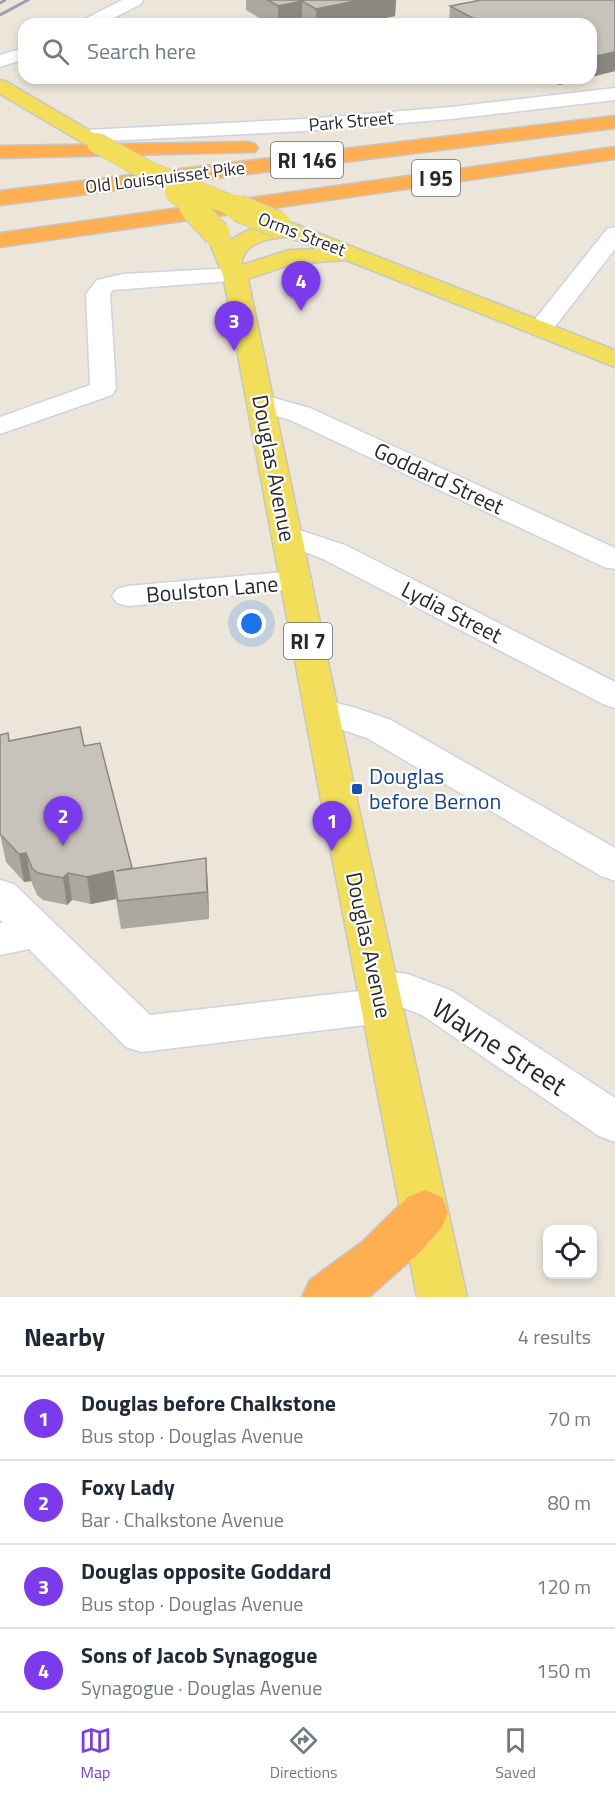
<!DOCTYPE html>
<html lang="en">
<head>
<meta charset="utf-8">
<style>
  body { margin:0; font-family:"Titillium Web",sans-serif; background:#f2f2f3; color:#1f2937 }
  .controls { position:absolute; right:18px; bottom:18px; display:grid; overflow:hidden; border-radius:12px; box-shadow:0 3px 9px #0003 }
  .controls button { width:54px; height:54px; display:grid; place-items:center; padding:0; border:0; border-bottom:2px solid #e0e1e3; background:#fff; color:#1f2937; font:30px sans-serif }
  .you { position:absolute; left:252px; top:624px; width:21px; height:21px; margin:-15px; border:4px solid #fff; border-radius:50%; background:#1a73e8; box-shadow:0 0 0 9px #1a73e833 }
  .badge { display:grid; place-items:center; width:39px; height:39px; border-radius:50%; background:#7c3aed; color:#fff; font-size:20px; font-weight:700 }
  .pin { position:absolute; translate:-50% -50px; filter:drop-shadow(0 2px 3px #0008) }
  .pin::after { content:''; position:absolute; top:32px; width:21px; height:18px; background:inherit; clip-path:polygon(0 0,100% 0,50% 100%) }
  .list { margin:0; padding:0; list-style:none }
  h2 { display:flex; justify-content:space-between; align-items:center; height:78px; margin:0; padding:0 24px; font-size:26px }
  h2 small { font-size:20px; font-weight:400; color:#747a83 }
  .list li { display:grid; grid-template-columns:39px 1fr auto; gap:18px; align-items:center; box-sizing:border-box; height:84px; padding:0 24px; border-top:2px solid #e0e1e3 }
  .list b { display:block; font-size:22px; white-space:nowrap }
  .list p { margin:0; font-size:20px; white-space:nowrap; color:#747a83 }
  .list em { font-size:20px; font-style:normal; color:#747a83 }
  .icon { flex:none; width:33px; height:33px; fill:none; stroke:currentColor; stroke-width:2; stroke-linecap:round; stroke-linejoin:round }
  .map { position:relative; flex:none; width:615px; height:1297px; overflow:hidden }
  .search { position:absolute; background:#fff; box-shadow:0 3px 9px #0003; left:18px; right:18px; top:18px; height:66px; display:flex; align-items:center; gap:15px; box-sizing:border-box; padding:0 21px; border-radius:18px; color:#747a83; font-size:22px }
  .sheet { height:414px; background:#fff }
  nav { display:flex; justify-content:space-around; align-items:center; box-sizing:border-box; height:84px; border-top:2px solid #e0e1e3; background:#fff; font-size:16px; color:#747a83 }
  nav a { display:grid; justify-items:center; gap:3px }
  nav .on { color:#7c3aed }
  .map>svg:first-child { display:block }
</style>
</head>
<body>
<div class="map">
<svg width="615" height="1297" viewBox="0 0 615 1297">
  <rect width="100%" height="100%" fill="#ece6da"/>
  <g fill="none" stroke-linecap="round" stroke-linejoin="round">
    <!-- minor casing -->
    <g stroke="#d0d1e2" stroke-width="3">
      <g id="minor">
        <polygon points="122,0 143,0 141,4 102,24 80,24 83,20"/>
        <polygon points="24,48 24,59 0,67 0,55"/>
        <polygon points="615,88 615,100 451,119 305,131 86,142 79,140 76,136 79,132 86,130 305,119 451,107"/>
        <polygon points="615,227 615,249 550,333 541,336 532,333 528,328 532,323 607,229"/>
        <polygon points="235,268 243,270 247,275 243,280 113,290 110,294 116,389 112,395 0,434 0,417 90,385 86,294 97,280 123,274"/>
        <polygon points="260,394 310,408 615,548 615,569 604,567 290,420 250,408 247,402 250,396"/>
        <polygon points="287,526 345,545 615,682 615,708 603,704 323,559 276,541 272,535 276,529"/>
        <polygon points="296,571 307,574 312,581 307,588 128,606 117,603 112,596 117,589 128,586"/>
        <polygon points="321,699 356,708 391,720 615,848 615,881 601,876 367,738 309,719 304,711 309,703"/>
        <polygon points="0,880 14,884 150,1015 360,991 358,988 364,976 379,971 408,974 452,991 615,1098 615,1142 599,1136 422,1015 404,1008 402,1007 397,1018 382,1023 141,1052 126,1047 29,949 0,955 0,923 3,922 0,920"/>
      </g>
    </g>
    <!-- major casing -->
    <g stroke="#c7c7c7" stroke-width="3">
      <g id="major">
        <polygon points="0,80 7,82 104,139 107,143 104,147 97,149 90,147 0,94"/>
        <path d="M 277,217 L 615,350 L 615,367 L 346,260 L 291,264 L 248,279 L 357,800 L 467,1297 L 417,1297 L 321,800 L 223,275 L 206,234 L 209,229 L 217,227 L 225,229 L 231,240 L 246,231 L 267,226 L 269,219 ZM 282,237 L 289,237 L 319,249 L 289,250 L 242,265 C 241,245 266,239 282,237 Z"/>
      </g>
    </g>
    <!-- highway casing -->
    <g stroke="#c7c7c7" stroke-width="3">
      <g id="highway">
        <polygon points="615,116 615,128 0,205 0,191"/>
        <polygon points="248,142 255,144 258,148 255,152 0,158 0,146"/>
        <polygon points="615,147 615,159 0,247 0,233"/>
        <polygon points="425,1190 442,1197 448,1212 442,1227 420,1252 369,1297 302,1297 310,1280 362,1242 408,1197"/>
      </g>
    </g>
    <!-- minor -->
    <use href="#minor" fill="#fff" fill-rule="evenodd"/>
    <!-- major -->
    <use href="#major" fill="#f2de59" fill-rule="evenodd"/>
    <!-- highway -->
    <use href="#highway" fill="#ffae52" fill-rule="evenodd"/>
    <!-- rail -->
    <g stroke="#9d9eb4" stroke-width="3">
      <polyline points="0,3 5,0"/>
      <polyline points="0,15 28,0"/>
    </g>
    <!-- major-bridge-far1 casing -->
    <g stroke="#c7c7c7" stroke-width="21" stroke-linecap="butt">
      <g id="major-bridge-far1">
        <polyline points="97,143 150,172 241,209"/>
        <polyline points="175,192 195,209"/>
      </g>
    </g>
    <!-- major-bridge casing -->
    <g stroke="#c7c7c7" stroke-width="28" stroke-linecap="butt">
      <g id="major-bridge">
        <polyline points="193,208 217,234"/>
        <polyline points="238,208 277,224"/>
      </g>
    </g>
    <!-- major-bridge-far1 -->
    <use href="#major-bridge-far1" stroke="#f2de59" stroke-width="20"/>
    <!-- major-bridge -->
    <use href="#major-bridge" stroke="#f2de59" stroke-width="26"/>
  </g>
  <!-- wall -->
  <g fill="#aba8a0">
    <polygon points="246,0 396,0 395,16 356,24 269,24 246,10"/>
    <polygon points="615,0 615,71 591,77 591,24 449,24 450,6"/>
    <polygon points="547,78 587,78 559,85"/>
    <polygon points="9,741 84,746 132,869 208,886 209,919 121,929 116,899 91,904 72,900 67,905 43,900 37,895 31,881 24,882 6,862 0,834"/>
  </g>
  <!-- shaded-wall -->
  <g fill="#8b8882">
    <polygon points="360,0 396,0 395,16 356,24 316,24 316,9"/>
    <polygon points="302,1 302,24 278,24 278,6"/>
    <polygon points="615,52 615,71 591,77 591,57"/>
    <polygon points="560,78 587,78 559,85"/>
    <polygon points="26,853 31,881 24,882 19,854"/>
    <polygon points="206,858 208,886 209,919 207,892"/>
    <polygon points="113,871 116,899 91,904 87,877"/>
    <polygon points="68,873 72,900 67,905 63,878"/>
  </g>
  <!-- building -->
  <g fill="#c7c3ba" stroke="#8b8882" stroke-width="1.5">
    <polygon points="268,0 360,0 316,9 302,1 278,6"/>
    <polygon points="481,0 615,0 615,52 591,57 591,24 484,24 450,6"/>
    <polygon points="80,727 84,746 100,743 132,868 116,871 206,858 207,892 118,901 113,871 87,877 68,873 63,878 38,873 32,868 26,853 19,854 0,834 0,735 8,733 9,741"/>
  </g>
  <!-- markers -->
  <rect fill="#1a4fb4" stroke="#fff" stroke-width="2" x="351" y="783" width="12" height="12" rx="3"/>
  <g text-anchor="middle" dominant-baseline="central" stroke-width="4.5" stroke-linejoin="round" paint-order="stroke">
    <!-- far-street labels -->
    <g font-size="18" fill="#292929" stroke="#fff">
      <text transform="translate(351 121) rotate(-5)">Park Street</text>
      <text transform="translate(165 177) rotate(-7)">Old Louisquisset Pike</text>
      <text transform="translate(302 234) rotate(21)">Orms Street</text>
    </g>
    <!-- shield labels -->
    <g fill="#fff" stroke="#696969" stroke-width="1.5">
      <rect x="271" y="142" width="72" height="36" rx="4.5"/>
      <rect x="412" y="160" width="48" height="36" rx="4.5"/>
      <rect x="284" y="623" width="48" height="36" rx="4.5"/>
    </g>
    <g font-size="21" font-weight="bold" fill="#292929">
      <text x="307" y="160">RI 146</text>
      <text x="436" y="178">I 95</text>
      <text x="308" y="641">RI 7</text>
    </g>
    <!-- street labels -->
    <g font-size="22" fill="#292929" stroke="#fff">
      <text transform="translate(274 468) rotate(79)">Douglas Avenue</text>
      <text transform="translate(439 478) rotate(25)">Goddard Street</text>
      <text transform="translate(212 589) rotate(-5)">Boulston Lane</text>
      <text transform="translate(452 612) rotate(27)">Lydia Street</text>
      <text transform="translate(369 945) rotate(78)">Douglas Avenue</text>
    </g>
    <!-- transit labels -->
    <g font-size="22" fill="#164399" stroke="#fff" text-anchor="start">
      <text x="369" y="776">Douglas<tspan x="369" dy="25">before Bernon</tspan></text>
    </g>
    <!-- near-street labels -->
    <g font-size="27" fill="#292929" stroke="#fff">
      <text transform="translate(500 1046) rotate(33)">Wayne Street</text>
    </g>
  </g>
</svg>
<div class="controls">
<button><svg class="icon" aria-label="locate" viewBox="0 0 24 24"><circle cx="12" cy="12" r="6"/><path d="M12 2v4M12 18v4M2 12h4M18 12h4"/></svg></button>
</div>
<div class="you"></div>
<div class="pin badge" style="left:332px;top:851px">1</div>
<div class="pin badge" style="left:63px;top:846px">2</div>
<div class="pin badge" style="left:234px;top:351px">3</div>
<div class="pin badge" style="left:301px;top:311px">4</div>
<div class="search"><svg class="icon" aria-label="search" viewBox="0 0 24 24"><circle cx="10" cy="10" r="6"/><path d="M15 15l6 6"/></svg>Search here</div>
</div>
<section class="sheet">
<h2>Nearby<small>4 results</small></h2>
<ul class="list">
<li><span class="badge">1</span><div><b>Douglas before Chalkstone</b><p>Bus stop · Douglas Avenue</p></div><em>70 m</em></li>
<li><span class="badge">2</span><div><b>Foxy Lady</b><p>Bar · Chalkstone Avenue</p></div><em>80 m</em></li>
<li><span class="badge">3</span><div><b>Douglas opposite Goddard</b><p>Bus stop · Douglas Avenue</p></div><em>120 m</em></li>
<li><span class="badge">4</span><div><b>Sons of Jacob Synagogue</b><p>Synagogue · Douglas Avenue</p></div><em>150 m</em></li>
</ul>
</section>
<nav>
<a class="on"><svg class="icon" aria-label="map" viewBox="0 0 24 24"><path d="M3 6l6-2 6 2 6-2v14l-6 2-6-2-6 2zM9 4v14M15 6v14"/></svg>Map</a>
<a><svg class="icon" aria-label="directions" viewBox="0 0 24 24"><path d="M12 3l9 9-9 9-9-9zM9 14v-3h6M13 9l2 2-2 2"/></svg>Directions</a>
<a><svg class="icon" aria-label="saved" viewBox="0 0 24 24"><path d="M7 4h10v16l-5-4-5 4z"/></svg>Saved</a>
</nav>
</body>
</html>
